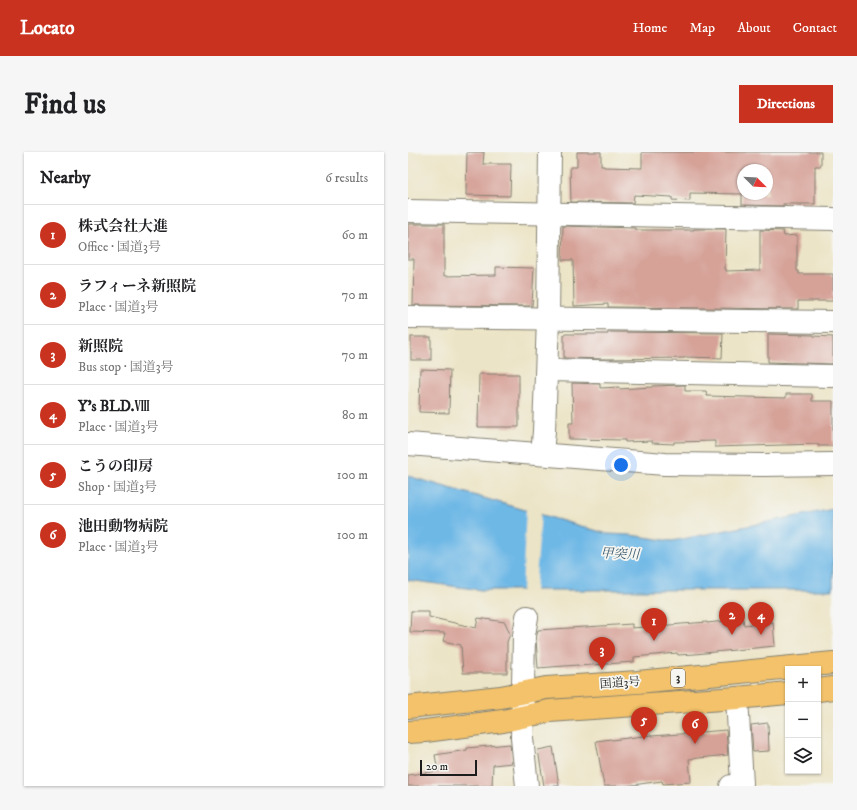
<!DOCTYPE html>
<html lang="en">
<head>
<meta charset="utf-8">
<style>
  body { margin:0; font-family:"IM FELL DW Pica","Noto Serif JP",serif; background:#f6f6f6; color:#202124 }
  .controls { position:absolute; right:12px; bottom:12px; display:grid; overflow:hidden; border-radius:0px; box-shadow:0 1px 3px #0004 }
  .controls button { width:36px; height:36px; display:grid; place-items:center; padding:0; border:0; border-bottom:1px solid #e0e0e0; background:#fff; color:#202124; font:20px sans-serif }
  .compass { position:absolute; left:329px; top:12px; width:36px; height:36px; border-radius:50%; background:#fff; box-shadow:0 1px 3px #0004; rotate:114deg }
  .scale { position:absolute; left:12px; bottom:10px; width:57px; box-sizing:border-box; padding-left:4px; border:2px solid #1c1c1c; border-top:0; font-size:11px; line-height:14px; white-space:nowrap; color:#1c1c1c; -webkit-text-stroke:3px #f6f6f2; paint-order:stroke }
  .you { position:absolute; left:213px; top:313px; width:14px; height:14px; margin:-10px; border:3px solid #fff; border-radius:50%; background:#1a73e8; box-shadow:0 0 0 6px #1a73e833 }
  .badge { display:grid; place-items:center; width:26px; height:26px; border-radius:50%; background:#c8321e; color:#fff; font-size:13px; font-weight:700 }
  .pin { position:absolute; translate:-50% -33px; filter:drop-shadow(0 1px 2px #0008) }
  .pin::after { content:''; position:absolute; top:21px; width:14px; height:12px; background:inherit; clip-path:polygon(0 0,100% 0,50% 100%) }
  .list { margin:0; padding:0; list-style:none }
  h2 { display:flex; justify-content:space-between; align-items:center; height:52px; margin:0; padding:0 16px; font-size:17px }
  h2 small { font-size:13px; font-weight:400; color:#757577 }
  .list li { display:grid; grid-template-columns:26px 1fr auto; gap:12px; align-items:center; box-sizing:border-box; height:60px; padding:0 16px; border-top:1px solid #e0e0e0 }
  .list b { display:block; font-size:15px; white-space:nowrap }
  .list p { margin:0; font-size:13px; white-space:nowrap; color:#757577 }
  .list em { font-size:13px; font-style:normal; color:#757577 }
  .icon { flex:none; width:22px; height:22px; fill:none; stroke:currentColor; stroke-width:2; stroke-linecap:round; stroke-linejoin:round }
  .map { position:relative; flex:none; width:425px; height:634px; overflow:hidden; border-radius:0px }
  header { display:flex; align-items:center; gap:24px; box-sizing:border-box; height:56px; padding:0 20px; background:#c8321e; color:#fff }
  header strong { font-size:19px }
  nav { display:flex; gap:22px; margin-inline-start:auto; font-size:14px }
  .intro { display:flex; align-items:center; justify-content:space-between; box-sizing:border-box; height:96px; padding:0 24px }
  h1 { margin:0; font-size:28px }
  .button { padding:10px 18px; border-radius:0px; background:#c8321e; color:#fff; font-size:14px; font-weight:700 }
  main { display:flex; gap:24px; padding:0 24px }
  aside { flex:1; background:#fff; border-radius:0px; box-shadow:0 1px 3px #0004 }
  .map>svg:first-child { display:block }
</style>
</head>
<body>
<header>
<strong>Locato</strong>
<nav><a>Home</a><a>Map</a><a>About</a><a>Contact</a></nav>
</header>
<div class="intro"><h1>Find us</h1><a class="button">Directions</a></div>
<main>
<aside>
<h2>Nearby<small>6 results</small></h2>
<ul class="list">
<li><span class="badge">1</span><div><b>株式会社大進</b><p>Office · 国道3号</p></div><em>60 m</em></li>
<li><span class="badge">2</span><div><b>ラフィーネ新照院</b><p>Place · 国道3号</p></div><em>70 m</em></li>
<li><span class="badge">3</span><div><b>新照院</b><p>Bus stop · 国道3号</p></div><em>70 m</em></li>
<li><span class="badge">4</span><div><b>Y's BLD.Ⅷ</b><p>Place · 国道3号</p></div><em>80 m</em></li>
<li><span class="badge">5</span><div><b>こうの印房</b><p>Shop · 国道3号</p></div><em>100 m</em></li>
<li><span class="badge">6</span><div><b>池田動物病院</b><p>Place · 国道3号</p></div><em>100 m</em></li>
</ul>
</aside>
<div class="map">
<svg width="425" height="634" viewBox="0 0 425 634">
  <rect width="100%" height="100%" fill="#f6f6f2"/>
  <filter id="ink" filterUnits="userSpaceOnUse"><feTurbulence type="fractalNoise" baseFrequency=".025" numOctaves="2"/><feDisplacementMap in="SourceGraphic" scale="8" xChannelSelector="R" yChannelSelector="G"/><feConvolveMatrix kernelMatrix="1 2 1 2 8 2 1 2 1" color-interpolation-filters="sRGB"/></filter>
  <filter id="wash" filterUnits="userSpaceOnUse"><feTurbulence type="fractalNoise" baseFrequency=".012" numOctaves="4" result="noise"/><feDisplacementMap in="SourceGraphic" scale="16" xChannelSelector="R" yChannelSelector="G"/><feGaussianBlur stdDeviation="0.9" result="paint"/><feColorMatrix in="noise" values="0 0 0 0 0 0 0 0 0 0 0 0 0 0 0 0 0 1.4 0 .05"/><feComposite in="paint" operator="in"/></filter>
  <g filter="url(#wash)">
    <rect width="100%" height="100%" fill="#ece4c6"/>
    <!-- water -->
    <polygon fill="#6eb8e6" stroke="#456a81" points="0,324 200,382 222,383 264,389 425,357 425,438 73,438 0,428"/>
    <!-- pier -->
    <polygon fill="#ece4c6" points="118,356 133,360 127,440 114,440"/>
    <g id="blocks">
      <!-- building -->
      <g fill="#d6a298" fill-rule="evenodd">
        <polygon points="59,0 76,0 75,12 103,12 102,44 58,43"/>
        <path d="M 169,0 L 193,0 L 193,14 L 196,14 L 196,15 L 234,16 L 234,0 L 413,0 L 413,14 L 407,14 L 407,52 L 375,52 L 375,54 L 334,53 L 334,42 L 282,41 L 282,49 L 264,48 L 264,45 L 226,43 L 225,51 L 163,50 L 162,15 L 169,15 ZM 335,18 L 359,18 L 359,42 L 335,42 Z"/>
        <polygon points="0,72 36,72 36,124 88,123 88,115 126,116 124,154 5,153 6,107 0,107"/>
        <polygon points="155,74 228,76 228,78 286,78 286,77 318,77 317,117 318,117 318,119 352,118 352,78 375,79 376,84 389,83 389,119 391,119 391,122 425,122 425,149 390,149 390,157 200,155 200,152 166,154 165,108 154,108"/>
        <polygon points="200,180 315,181 314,206 277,205 277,206 199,207 156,206 156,182 200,182"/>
        <polygon points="360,182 406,183 406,184 425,185 425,212 360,210"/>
        <rect x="3" y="185" width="20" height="23"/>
        <polygon points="12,217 42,218 41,261 11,260"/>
        <polygon points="71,222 111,222 111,275 70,275"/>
        <polygon points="164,231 192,232 192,236 211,235 211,237 244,235 244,234 277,233 277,239 298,239 299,244 378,246 378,242 404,242 404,249 425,249 425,294 410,294 410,292 307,295 307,289 266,290 266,292 244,291 244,289 217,290 217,288 161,287 161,271 165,271"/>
        <polygon points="3,459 21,459 21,465 68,476 70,466 97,470 102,482 99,490 99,521 55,521 53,493 35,489 37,481 2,480"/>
        <polygon points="335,467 336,473 365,470 367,494 287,502 270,503 269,501 226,505 226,510 170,514 170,513 130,516 128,487 130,478 224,472 224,476 299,470 299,471"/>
        <polygon points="360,571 361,599 345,600 343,573"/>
        <polygon points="318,578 320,603 281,607 283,630 255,632 254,629 217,634 196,634 188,589 203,587 204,588 243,583 243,584 272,582"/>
        <polygon points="102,592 104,611 85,613 84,634 0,634 0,623 30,619 27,603 59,598 59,596"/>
        <polygon points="145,595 151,634 136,634 130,598"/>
      </g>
    </g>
  </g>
  <g filter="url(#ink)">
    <use href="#blocks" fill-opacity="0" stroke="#848071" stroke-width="1"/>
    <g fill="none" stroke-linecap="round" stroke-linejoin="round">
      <!-- minor casing -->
      <g stroke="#848071" stroke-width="24">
        <g id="minor">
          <polyline points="0,59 425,67"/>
          <polyline points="0,165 425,170"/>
          <polyline points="139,218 425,224"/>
          <polyline points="0,292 257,312 355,313 425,312"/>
          <polyline points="134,302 136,279 140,167 142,0"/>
          <polyline points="119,634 114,586 116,483 119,465"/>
          <polyline points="323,634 334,632 329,546"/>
        </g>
      </g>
      <!-- highway casing -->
      <g stroke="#848071" stroke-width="24">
        <g id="highway">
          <polyline points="410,538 425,536"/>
          <polyline points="0,555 93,545 138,536 230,530 425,511"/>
          <polyline points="0,580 17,579 95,569 141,559 329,546 380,541"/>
        </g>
      </g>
      <!-- minor -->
      <use href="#minor" stroke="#fff" stroke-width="22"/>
      <!-- highway -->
      <use href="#highway" stroke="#f3c26a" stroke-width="22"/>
    </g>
  </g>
  <g text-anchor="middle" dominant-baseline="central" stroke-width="3.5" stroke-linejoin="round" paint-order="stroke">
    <!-- shield labels -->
    <rect fill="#f6f6f2" stroke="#5d5d5c" stroke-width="1" x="263" y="517" width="14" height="18" rx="3"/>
    <g font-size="11" font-weight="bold" fill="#1c1c1c">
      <text x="270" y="526">3</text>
    </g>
    <!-- street labels -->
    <g font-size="12" fill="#1c1c1c" stroke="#f6f6f2">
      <text transform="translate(212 531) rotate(-4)">国道3号</text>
    </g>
    <!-- water labels -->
    <g font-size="13" font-style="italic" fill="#3d5a6d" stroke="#f6f6f2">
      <text transform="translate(212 402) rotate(2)">甲突川</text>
    </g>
  </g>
</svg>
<div class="controls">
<button>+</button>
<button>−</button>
<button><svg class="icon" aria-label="layers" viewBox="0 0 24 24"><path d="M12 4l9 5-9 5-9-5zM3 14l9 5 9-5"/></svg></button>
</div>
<svg class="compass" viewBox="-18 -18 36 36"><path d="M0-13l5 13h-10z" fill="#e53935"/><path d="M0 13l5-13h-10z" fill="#757577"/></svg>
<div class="scale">20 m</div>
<div class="you"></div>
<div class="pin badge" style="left:246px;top:489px">1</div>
<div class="pin badge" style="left:324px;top:483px">2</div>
<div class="pin badge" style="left:194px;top:518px">3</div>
<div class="pin badge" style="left:353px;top:483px">4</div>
<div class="pin badge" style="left:236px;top:588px">5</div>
<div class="pin badge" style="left:287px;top:592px">6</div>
</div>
</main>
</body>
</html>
